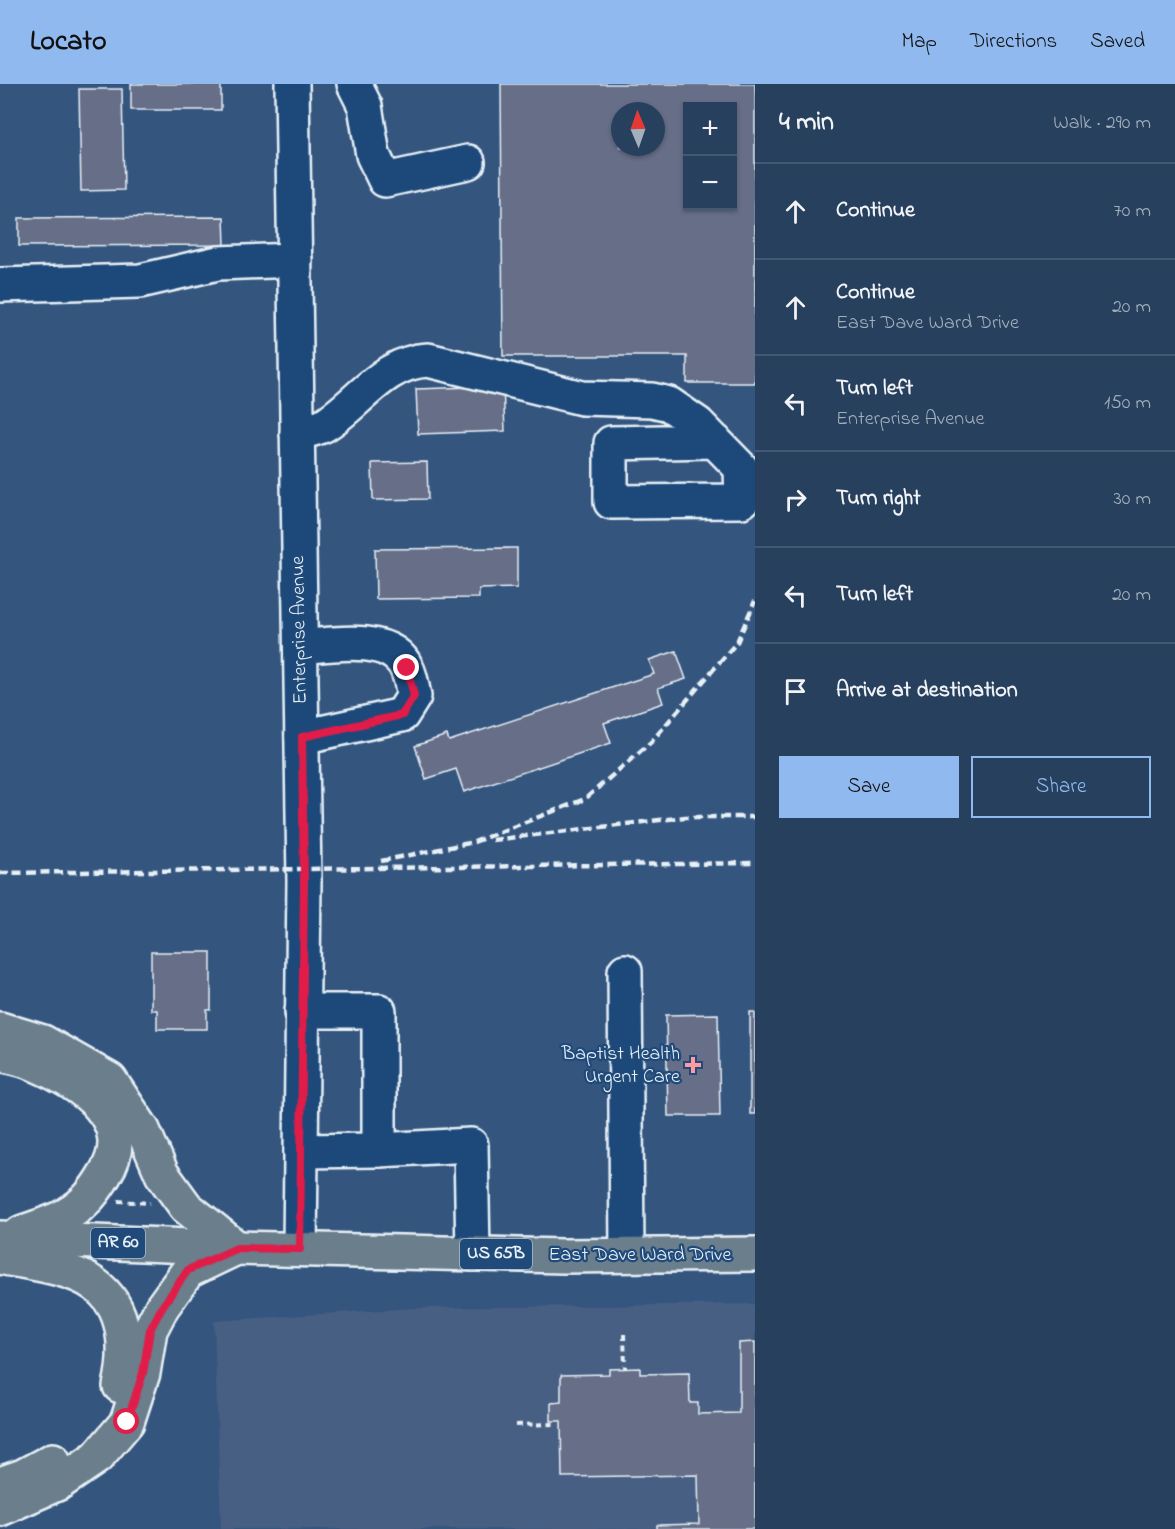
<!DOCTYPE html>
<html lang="en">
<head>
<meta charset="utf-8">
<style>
  body { margin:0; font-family:"Indie Flower",sans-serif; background:#2f4764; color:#f1f3f6 }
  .controls { position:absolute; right:18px; top:18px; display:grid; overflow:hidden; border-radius:0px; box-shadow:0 2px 4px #0004 }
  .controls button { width:54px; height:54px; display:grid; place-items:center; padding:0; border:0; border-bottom:2px solid #435973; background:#27405e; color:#f1f3f6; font:30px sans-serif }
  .compass { position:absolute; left:611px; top:18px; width:54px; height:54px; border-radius:50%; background:#27405e; box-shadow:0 2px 4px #0004; rotate:358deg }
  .stop { position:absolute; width:18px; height:18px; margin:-14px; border:4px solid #e11d48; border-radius:50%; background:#fff }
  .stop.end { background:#e11d48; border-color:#fff; box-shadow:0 2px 6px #0008 }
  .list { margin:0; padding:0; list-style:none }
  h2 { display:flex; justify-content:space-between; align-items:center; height:78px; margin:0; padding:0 24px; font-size:26px }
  h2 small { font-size:20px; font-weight:400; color:#a4afbc }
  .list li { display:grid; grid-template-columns:39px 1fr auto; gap:18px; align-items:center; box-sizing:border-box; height:96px; padding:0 24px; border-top:2px solid #435973 }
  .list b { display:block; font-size:22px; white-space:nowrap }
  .list p { margin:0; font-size:20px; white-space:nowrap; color:#a4afbc }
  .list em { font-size:20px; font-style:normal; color:#a4afbc }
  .actions { display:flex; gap:12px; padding:18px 24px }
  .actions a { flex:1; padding:14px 0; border:2px solid #90b9f0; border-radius:0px; text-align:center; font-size:21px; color:#90b9f0 }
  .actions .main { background:#90b9f0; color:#111 }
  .icon { flex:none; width:33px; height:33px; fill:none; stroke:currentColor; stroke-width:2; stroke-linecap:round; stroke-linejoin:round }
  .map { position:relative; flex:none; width:755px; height:1445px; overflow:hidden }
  header { display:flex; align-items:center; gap:36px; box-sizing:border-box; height:84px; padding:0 30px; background:#90b9f0; color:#111 }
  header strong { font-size:28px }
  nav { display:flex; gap:33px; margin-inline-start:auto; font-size:21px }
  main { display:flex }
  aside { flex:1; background:#27405e }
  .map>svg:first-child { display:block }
</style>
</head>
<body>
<header>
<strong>Locato</strong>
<nav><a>Map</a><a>Directions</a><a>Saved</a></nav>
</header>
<main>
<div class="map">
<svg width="755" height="1445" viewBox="0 0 755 1445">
  <rect width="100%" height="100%" fill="#34557e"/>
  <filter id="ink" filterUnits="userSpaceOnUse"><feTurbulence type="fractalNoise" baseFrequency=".0167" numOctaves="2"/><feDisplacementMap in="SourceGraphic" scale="12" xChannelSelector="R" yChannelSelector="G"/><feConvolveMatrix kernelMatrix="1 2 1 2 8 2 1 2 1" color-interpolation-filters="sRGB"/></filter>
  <g filter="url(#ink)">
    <!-- built -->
    <polygon fill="#465f83" points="755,1220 755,1445 221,1445 214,1237 414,1224"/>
    <!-- building -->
    <g fill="#666e88" stroke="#e8f1f8" stroke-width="1.5" fill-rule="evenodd">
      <rect x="131" y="0" width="90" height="26"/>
      <path d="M 501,0 L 755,0 L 755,299 L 687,299 L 687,272 L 503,272 ZM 688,22 L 732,22 L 732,122 L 688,122 ZM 620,27 L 656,27 L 656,63 L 620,63 Z"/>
      <polygon points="79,5 122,5 124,106 81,107"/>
      <polygon points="224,133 225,161 19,162 19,134"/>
      <polygon points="503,302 505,347 418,350 416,305"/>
      <polygon points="427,378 428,415 373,416 372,379"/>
      <polygon points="517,464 517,504 479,505 479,514 376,515 375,465"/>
      <polygon points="676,567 686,595 658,604 663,619 604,639 611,659 464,708 456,685 426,695 415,662 447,651 449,657 654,590 649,576"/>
      <polygon points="151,868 211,868 211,926 207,926 207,945 157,945 157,926 151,926"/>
      <rect x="750" y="928" width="5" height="102"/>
      <polygon points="718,930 720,1032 668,1032 666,931"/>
      <polygon points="755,1258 755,1445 657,1445 657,1441 699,1440 698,1391 562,1393 561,1337 551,1337 551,1319 561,1318 561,1291 609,1290 609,1285 640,1284 640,1290 689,1289 690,1319 698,1319 698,1330 739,1329 739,1259"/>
    </g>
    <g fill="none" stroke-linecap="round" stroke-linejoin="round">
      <!-- minor casing -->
      <g stroke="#e8f1f8" stroke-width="38">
        <g id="minor">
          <polyline points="292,0 304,797 300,1165"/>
          <polyline points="354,0 365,22 373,71 385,96 468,78"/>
          <polyline points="0,201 140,197 218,179 295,176"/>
          <path d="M 297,349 C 306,347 316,345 324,341 C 360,319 383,278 428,276 L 582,314 L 652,316 L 669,320 L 698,340 L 741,384 L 742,417 L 611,418 L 611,359 L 715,357"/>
          <path d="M 301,563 C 332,560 392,549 407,585 C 411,593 412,603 414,612 L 402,631 L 302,653"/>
          <polyline points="625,887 627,1171"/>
          <polyline points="379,1066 471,1061 473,1170"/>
          <polyline points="301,1067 379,1066 379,927 302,927"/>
        </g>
      </g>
      <!-- major casing -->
      <g stroke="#e8f1f8" stroke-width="38">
        <g id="major">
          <polyline points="0,945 43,958 110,996 143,1046 162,1090 186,1123 237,1164"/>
          <path d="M 0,970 C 12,973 24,975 35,980 C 79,999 139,1036 105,1090 C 95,1107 85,1120 68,1130 C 54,1139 36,1143 21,1149"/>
          <polyline points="0,1154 237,1164 563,1172 755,1170"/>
          <path d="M 0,1173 C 28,1179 71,1183 94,1200 C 127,1223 128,1266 120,1302"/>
          <polyline points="0,1400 23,1392 53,1376"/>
          <polyline points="0,1425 59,1399 97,1373 127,1338 143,1289 150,1246 162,1223 188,1187 232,1166"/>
        </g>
      </g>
      <!-- path -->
      <g stroke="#e8f1f8" stroke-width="4" stroke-dasharray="6 4.5" stroke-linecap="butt">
        <polyline points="118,1117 150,1119"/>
        <polyline points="624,1250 625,1284"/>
        <polyline points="516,1341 555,1340 556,1337"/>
      </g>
      <!-- minor -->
      <use href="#minor" stroke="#1f4a7a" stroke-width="33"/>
      <!-- major -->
      <use href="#major" stroke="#6b7e8b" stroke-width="33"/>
      <!-- rail -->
      <g stroke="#e8f1f8" stroke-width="4.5" stroke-dasharray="9 4.5" stroke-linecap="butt">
        <polyline points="492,756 685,733 755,733"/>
        <polyline points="381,777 474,758 585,715 651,658 737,558 755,517"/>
        <polyline points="0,789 755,779"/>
      </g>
    </g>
  </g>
  <g fill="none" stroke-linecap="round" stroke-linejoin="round" filter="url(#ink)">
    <!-- route -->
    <polyline stroke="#e11d48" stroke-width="8" points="127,1338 143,1289 150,1246 162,1223 188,1186 237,1164 300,1165 304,797 302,653 402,631 414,612 407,584"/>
  </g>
  <!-- markers -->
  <path fill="#ff9aa2" stroke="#1f4a7a" stroke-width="2" d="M690 972h6v6h6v6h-6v6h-6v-6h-6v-6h6z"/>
  <g text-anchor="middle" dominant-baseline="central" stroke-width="4.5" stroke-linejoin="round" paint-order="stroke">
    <!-- shield labels -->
    <g fill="#1f4a7a" stroke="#acbfd2" stroke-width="1.5">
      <rect x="91" y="1144" width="54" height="30" rx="4.5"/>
      <rect x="460" y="1155" width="72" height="30" rx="4.5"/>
    </g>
    <g font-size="18" font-weight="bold" fill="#e8f1f8">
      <text x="118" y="1159">AR 60</text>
      <text x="496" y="1170">US 65B</text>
    </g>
    <!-- street labels -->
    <g font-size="20" fill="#e8f1f8" stroke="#1f4a7a">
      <text transform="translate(300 546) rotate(-91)">Enterprise Avenue</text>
      <text x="640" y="1171">East Dave Ward Drive</text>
    </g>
    <!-- poi labels -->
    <g font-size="20" fill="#e8f1f8" stroke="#1f4a7a" text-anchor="end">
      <text x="680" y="970">Baptist Health<tspan x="680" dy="23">Urgent Care</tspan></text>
    </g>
  </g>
</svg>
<div class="controls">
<button>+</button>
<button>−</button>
</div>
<svg class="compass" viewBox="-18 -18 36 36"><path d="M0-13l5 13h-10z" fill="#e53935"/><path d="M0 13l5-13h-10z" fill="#a4afbc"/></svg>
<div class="stop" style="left:127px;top:1338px"></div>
<div class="stop end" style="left:407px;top:584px"></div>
</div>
<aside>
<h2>4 min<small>Walk · 290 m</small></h2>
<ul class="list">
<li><svg class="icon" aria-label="ahead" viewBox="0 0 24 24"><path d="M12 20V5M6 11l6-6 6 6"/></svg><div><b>Continue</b></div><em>70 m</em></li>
<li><svg class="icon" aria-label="ahead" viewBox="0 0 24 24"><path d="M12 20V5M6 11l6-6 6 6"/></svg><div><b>Continue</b><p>East Dave Ward Drive</p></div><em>20 m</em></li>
<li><svg class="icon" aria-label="left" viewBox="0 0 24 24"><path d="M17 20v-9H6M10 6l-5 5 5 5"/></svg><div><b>Turn left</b><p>Enterprise Avenue</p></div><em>150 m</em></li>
<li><svg class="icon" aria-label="right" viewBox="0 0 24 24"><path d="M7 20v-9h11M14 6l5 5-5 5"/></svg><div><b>Turn right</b></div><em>30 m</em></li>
<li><svg class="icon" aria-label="left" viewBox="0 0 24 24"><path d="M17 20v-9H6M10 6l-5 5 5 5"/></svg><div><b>Turn left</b></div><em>20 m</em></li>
<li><svg class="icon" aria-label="arrive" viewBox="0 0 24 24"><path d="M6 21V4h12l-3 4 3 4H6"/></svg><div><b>Arrive at destination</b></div></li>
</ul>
<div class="actions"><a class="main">Save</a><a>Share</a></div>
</aside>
</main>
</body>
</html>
